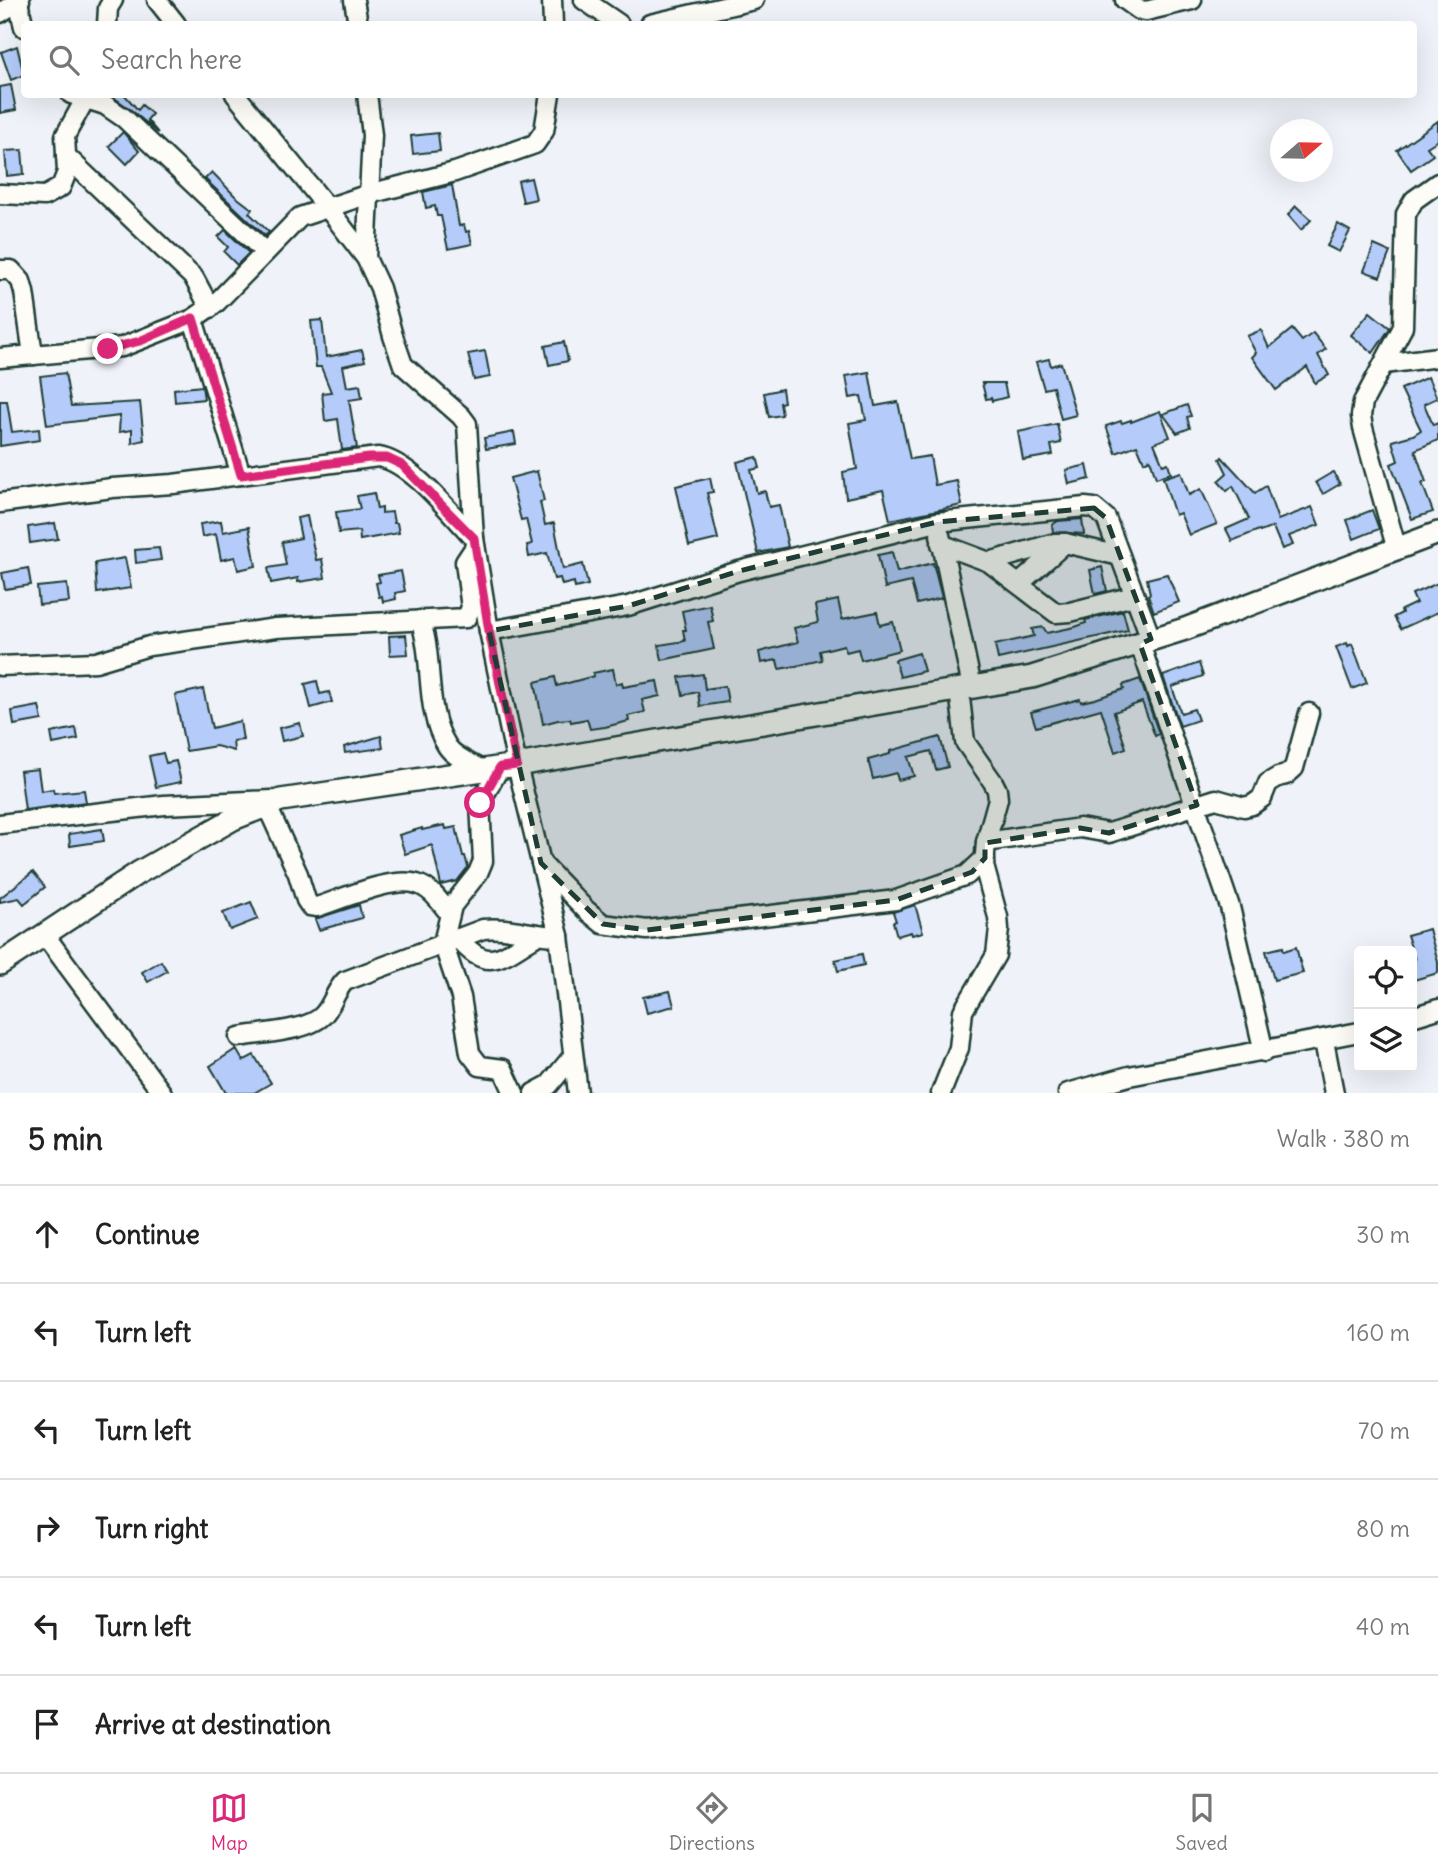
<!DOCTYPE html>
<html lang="en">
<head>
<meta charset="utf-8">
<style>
  body { margin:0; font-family:Delius,sans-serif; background:#f6f6f6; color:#222 }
  .controls { position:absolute; right:21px; bottom:21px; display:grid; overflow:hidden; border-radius:7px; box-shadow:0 7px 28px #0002 }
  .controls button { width:63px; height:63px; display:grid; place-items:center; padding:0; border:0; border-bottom:2px solid #e0e0e0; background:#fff; color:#222; font:35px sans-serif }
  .compass { position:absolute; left:1270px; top:119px; width:63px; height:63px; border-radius:50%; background:#fff; box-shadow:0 7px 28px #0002; rotate:70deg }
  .stop { position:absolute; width:21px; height:21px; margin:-16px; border:5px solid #db2777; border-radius:50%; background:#fff }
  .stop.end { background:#db2777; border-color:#fff; box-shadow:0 2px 7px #0008 }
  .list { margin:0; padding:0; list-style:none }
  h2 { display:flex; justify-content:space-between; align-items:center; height:91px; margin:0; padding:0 28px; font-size:30px }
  h2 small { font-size:23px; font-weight:400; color:#767676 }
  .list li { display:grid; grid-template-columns:46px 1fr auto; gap:21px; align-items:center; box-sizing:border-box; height:98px; padding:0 28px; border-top:2px solid #e0e0e0 }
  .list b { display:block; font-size:26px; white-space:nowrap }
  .list em { font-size:23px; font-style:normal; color:#767676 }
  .icon { flex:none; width:38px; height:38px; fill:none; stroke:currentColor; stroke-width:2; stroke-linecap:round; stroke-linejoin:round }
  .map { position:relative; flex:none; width:1438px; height:1093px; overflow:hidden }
  .search { position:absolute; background:#fff; box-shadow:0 7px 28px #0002; left:21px; right:21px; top:21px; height:77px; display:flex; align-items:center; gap:18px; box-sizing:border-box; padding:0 24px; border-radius:7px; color:#767676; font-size:26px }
  .sheet { height:679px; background:#fff }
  nav { display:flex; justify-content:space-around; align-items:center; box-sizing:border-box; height:98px; border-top:2px solid #e0e0e0; background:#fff; font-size:19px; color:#767676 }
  nav a { display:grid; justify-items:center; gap:4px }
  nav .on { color:#db2777 }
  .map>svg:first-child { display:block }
</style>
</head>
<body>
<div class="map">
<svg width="1438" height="1093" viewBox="0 0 1438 1093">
  <rect width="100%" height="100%" fill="#eff2f8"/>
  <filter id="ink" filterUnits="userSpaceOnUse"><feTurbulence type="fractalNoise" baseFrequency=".0143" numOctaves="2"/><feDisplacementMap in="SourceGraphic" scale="14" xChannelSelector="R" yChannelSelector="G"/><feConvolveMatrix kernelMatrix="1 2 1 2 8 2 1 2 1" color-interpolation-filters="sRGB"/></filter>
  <g filter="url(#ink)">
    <!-- building -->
    <g fill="#b5ccfa" stroke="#1f3d34" stroke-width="2">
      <polygon points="17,46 24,75 11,80 1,52"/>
      <polygon points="11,85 16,110 0,113 0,87"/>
      <polygon points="109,94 124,94 138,110 142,105 152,114 147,120 158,133 130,109"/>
      <polygon points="1438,121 1438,140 1427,147 1433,155 1411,170 1397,150"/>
      <polygon points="123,132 139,151 127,164 109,146"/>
      <polygon points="438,133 440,151 413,154 411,136"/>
      <polygon points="22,150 24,174 7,176 5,151"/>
      <polygon points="212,172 235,196 252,209 249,213 269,232 265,236 205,179"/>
      <polygon points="531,178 536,199 523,202 518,181"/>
      <polygon points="452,185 459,226 464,225 466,232 469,231 472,244 448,249 441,216 437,216 435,206 426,208 423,192"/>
      <polygon points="1296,206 1311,220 1301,230 1288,215"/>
      <polygon points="1338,224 1350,231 1339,252 1327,246"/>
      <polygon points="225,230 249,253 237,265 224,252 228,247 218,237"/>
      <polygon points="1374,245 1390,252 1380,277 1364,271"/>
      <polygon points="1370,312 1390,328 1373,353 1351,335"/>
      <polygon points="322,320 326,357 362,350 365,361 343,366 347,387 360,385 362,398 349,400 357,448 342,450 338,419 325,421 322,393 331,392 321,367 316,367 311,321"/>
      <polygon points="1292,329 1302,341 1313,333 1326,349 1318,355 1329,375 1315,383 1307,367 1276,390 1252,357 1256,353 1247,336 1261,330 1269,348"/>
      <polygon points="564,342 568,361 549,365 545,346"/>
      <polygon points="485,351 490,377 474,380 468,354"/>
      <polygon points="1049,359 1051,366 1061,363 1076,415 1061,419 1053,387 1044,389 1036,362"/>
      <polygon points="869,372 875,406 898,402 910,459 930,456 935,485 957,481 962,505 890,520 883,490 846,498 843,472 857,469 849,423 866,420 861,396 850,398 846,376"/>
      <polygon points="65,373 71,406 140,402 144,440 132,443 132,430 119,432 120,416 47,425 40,376"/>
      <polygon points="1428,377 1437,398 1424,404 1433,425 1438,423 1438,440 1415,450 1426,482 1422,483 1433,512 1412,519 1391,464 1398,461 1392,441 1413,435 1421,430 1401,389"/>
      <polygon points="982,383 1004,383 1007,397 992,401 991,398 986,399"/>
      <polygon points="202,386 204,399 175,402 174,389"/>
      <polygon points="782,389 784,402 780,403 782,415 769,417 764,393"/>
      <polygon points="0,401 7,401 12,432 39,429 40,440 0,446"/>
      <polygon points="1187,405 1191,416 1187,417 1190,428 1177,433 1163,414"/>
      <polygon points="1160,411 1170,437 1154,443 1163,465 1168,463 1171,473 1156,478 1150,459 1144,462 1137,445 1116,453 1106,426 1121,421 1122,423 1131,420 1131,422"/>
      <polygon points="1057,424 1061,443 1051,445 1053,455 1023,460 1018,432"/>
      <polygon points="514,432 516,444 486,449 484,438"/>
      <polygon points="757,457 760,468 751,470 757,493 765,491 769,507 779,505 788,547 758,553 737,462"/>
      <polygon points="1222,457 1255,493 1266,486 1278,520 1312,507 1319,525 1289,536 1293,545 1282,549 1273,527 1260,532 1259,530 1232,541 1226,529 1249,519 1233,486 1227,491 1218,481 1227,473 1220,459"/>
      <polygon points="1087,465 1090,479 1069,484 1066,470"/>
      <polygon points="537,471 544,501 540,502 545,525 554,523 563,569 583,564 588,585 575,588 574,582 562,585 560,578 554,579 547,553 529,557 527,545 532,544 526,519 521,520 510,478"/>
      <polygon points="1181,472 1189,495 1201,489 1217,524 1189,535 1180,513 1175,515 1163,478"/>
      <polygon points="1333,472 1340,484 1323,494 1316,482"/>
      <polygon points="710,478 713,492 707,493 718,539 689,546 676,486"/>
      <polygon points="374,493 377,509 382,508 382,513 392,512 394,523 397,523 399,533 360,540 359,531 339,533 336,512 360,509 357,496"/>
      <polygon points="1372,510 1379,529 1354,539 1347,520"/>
      <polygon points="307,516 316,560 322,559 325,578 298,582 298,578 271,583 268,568 286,565 282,542 301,538 297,518"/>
      <polygon points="1082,519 1084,534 1053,532 1052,525 1058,521"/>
      <polygon points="221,521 223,532 249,527 256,566 238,570 235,557 221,560 216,534 202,537 200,524"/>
      <polygon points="55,523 58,539 30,543 28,527"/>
      <polygon points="159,548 161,560 136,563 135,550"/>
      <polygon points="892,552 897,572 933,563 942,598 917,604 911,582 885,588 878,555"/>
      <polygon points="125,558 131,588 97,593 95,563"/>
      <polygon points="1102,567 1107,591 1095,594 1090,570"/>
      <polygon points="28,568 31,585 5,589 2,573"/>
      <polygon points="401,571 405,591 395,593 396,599 383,602 382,596 379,597 376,583 380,582 378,575"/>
      <polygon points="1167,574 1179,602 1154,612 1148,595 1150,594 1147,579"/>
      <polygon points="1438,583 1438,612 1401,629 1394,617 1402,613 1401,610 1416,603 1412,594"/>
      <polygon points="67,584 69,602 39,605 37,587"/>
      <polygon points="838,600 842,619 877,612 880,625 893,622 900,650 861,660 858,649 846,652 844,645 820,651 822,660 796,666 779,669 777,660 761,663 759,652 798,642 794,628 818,622 815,605"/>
      <polygon points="710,605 713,621 708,622 714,649 662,660 659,645 685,641 683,630 686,630 682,611"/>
      <polygon points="1123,611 1128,630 998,659 995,645 1034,636 1032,629 1043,627 1047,633 1075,627 1086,623 1085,620"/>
      <polygon points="406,635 408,654 390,655 389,636"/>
      <polygon points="1347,643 1348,646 1352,644 1367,683 1352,689 1336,647"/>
      <polygon points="919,653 924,671 900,677 895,660"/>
      <polygon points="1199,663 1203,676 1172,687 1181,713 1194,709 1198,720 1180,726 1163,676"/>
      <polygon points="613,669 616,684 622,682 623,687 657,681 660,696 642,700 645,712 628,716 629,721 605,727 590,729 587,719 571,722 570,719 558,720 543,724 535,682 555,677 557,686 594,676 593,673"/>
      <polygon points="703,674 705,689 725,686 728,702 700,706 698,692 683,695 679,677"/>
      <polygon points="1140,679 1159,734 1155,736 1142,702 1114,712 1126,748 1115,752 1101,709 1036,727 1031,712 1080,699 1081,702 1095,699 1124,689 1123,685"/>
      <polygon points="317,681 320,694 329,692 332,702 311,708 305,684"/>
      <polygon points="203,689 212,728 240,721 243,740 233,741 234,751 216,746 186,751 175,695"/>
      <polygon points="39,706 42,720 14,725 12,711"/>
      <polygon points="300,723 303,736 282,741 279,728"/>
      <polygon points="76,728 78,739 53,744 51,733"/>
      <polygon points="381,736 383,748 345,753 344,747"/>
      <polygon points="940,737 948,767 936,770 931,751 908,757 914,776 898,780 896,773 873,779 868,760 890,754 890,751"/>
      <polygon points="163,753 166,763 176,761 181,782 156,787 149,756"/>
      <polygon points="38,769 41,791 53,789 54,793 84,790 86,802 25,810 20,771"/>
      <polygon points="445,825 446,829 456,827 463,856 465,856 468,867 457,881 441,885 432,845 405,854 399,835 422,828 422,830"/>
      <polygon points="102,829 104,841 70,846 69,834"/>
      <polygon points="33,872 45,887 24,904 19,898 0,902 0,898"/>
      <polygon points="251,902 258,919 230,930 223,913"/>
      <polygon points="359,905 362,918 319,930 315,919"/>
      <polygon points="915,905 923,932 912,935 911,932 897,936 893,922 896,921 893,912"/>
      <polygon points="1429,929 1438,962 1438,973 1414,980 1412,961 1415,960 1407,935"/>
      <polygon points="1283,947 1284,951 1296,947 1303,973 1274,980 1266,951"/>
      <polygon points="862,954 864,965 838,971 835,960"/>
      <polygon points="161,961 167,971 148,982 142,972"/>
      <polygon points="670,991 674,1006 647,1013 643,997"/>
      <polygon points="236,1049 243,1061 254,1055 271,1083 254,1093 226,1093 210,1066"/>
    </g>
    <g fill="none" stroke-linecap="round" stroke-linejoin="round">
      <!-- minor casing -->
      <g stroke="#1f3d34" stroke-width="23">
        <g id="minor">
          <polyline points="157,0 176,24"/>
          <polyline points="354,0 358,24"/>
          <polyline points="552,0 553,24"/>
          <polyline points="584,0 619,24"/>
          <polyline points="1125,0 1139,10 1146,11 1192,0"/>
          <polyline points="18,2 24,27"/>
          <polyline points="0,13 20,0"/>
          <polyline points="107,24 108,8 113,0"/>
          <polyline points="650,24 754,0"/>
          <polyline points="71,94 105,105 124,118 265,252"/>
          <polyline points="235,94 327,207 366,258 380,288 393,336 403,365 461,416 467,424 474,538 489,631 517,765 559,936 578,1093"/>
          <polyline points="66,156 194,278 210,308"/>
          <polyline points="0,194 45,196 61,187 67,172 65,136 88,94"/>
          <polyline points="366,258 372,135 367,94"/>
          <polyline points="0,270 11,270 21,281 24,292 33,355"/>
          <polyline points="193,319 241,475"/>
          <polyline points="0,358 122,347 193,319 217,302 300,217 369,194 455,172 535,144 544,131 550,94"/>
          <polyline points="1384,364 1438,357"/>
          <path d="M 0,503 L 112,488 L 173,484 L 378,457 C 410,461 451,514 474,538"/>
          <polyline points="940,535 972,687"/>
          <polyline points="941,544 989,562 1056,613 1070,612 1134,596"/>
          <polyline points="1397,550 1363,428 1361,416 1363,402 1403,327 1406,214 1414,200 1438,183"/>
          <polyline points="989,562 1055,543 1065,543 1120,556"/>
          <polyline points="1019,584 1065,543"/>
          <path d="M 420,620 C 435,660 423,708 447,746 C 454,757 471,764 482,770"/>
          <polyline points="489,631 628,606 739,571 937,522 1085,507 1094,508 1106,518 1151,639"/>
          <polyline points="1140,644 1230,907 1264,1052"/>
          <polyline points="0,666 96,662 149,646 276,628 466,618 471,608 465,562 475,547"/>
          <polyline points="500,767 480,803 483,861 478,873 452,906 443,943 461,997 470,1053 480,1066 503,1069 514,1093"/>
          <path d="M 267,806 L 298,874 L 306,900 L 310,906 L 317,907 C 342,899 393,876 417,884 C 431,888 440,902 449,913"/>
          <polyline points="0,824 164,805 272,800"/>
          <polyline points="986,842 1080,828 1109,833 1216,799 1244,807 1252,805 1262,798 1268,783 1278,777 1286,775 1294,768 1309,713"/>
          <polyline points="541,863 586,910 603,924 647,930 896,900 967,875 985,858"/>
          <polyline points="44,934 162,1093"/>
          <path d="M 458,938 C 488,975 502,956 536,936"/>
          <polyline points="1412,1017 1438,1009"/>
          <path d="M 239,1037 C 260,1033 311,1031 324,1014 C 333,1004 335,991 345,981 L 483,929 C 510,926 532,936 559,936"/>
          <polyline points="1324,1041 1334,1093"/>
          <polyline points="534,1093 549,1085 573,1056"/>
          <polyline points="941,1093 959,1048 963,1011 996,955 999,929 998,917 984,866 986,842 998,799 997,790 993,782 965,742 959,689"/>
          <polyline points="1068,1093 1129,1076 1359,1032"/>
        </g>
      </g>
      <!-- tertiary casing -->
      <g stroke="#1f3d34" stroke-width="26">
        <polyline id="tertiary" points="0,964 138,873 233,819 281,800 517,765 1032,677 1185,629 1438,533"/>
      </g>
      <!-- minor -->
      <use href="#minor" stroke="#fdfcf7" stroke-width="18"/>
      <!-- tertiary -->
      <use href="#tertiary" stroke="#fdfcf7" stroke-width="21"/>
    </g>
  </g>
  <g fill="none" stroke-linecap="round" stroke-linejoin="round" filter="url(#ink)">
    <!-- route -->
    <polyline stroke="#db2777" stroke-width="9" points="108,349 140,341 193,318 241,475 369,458 387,458 402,465 474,538 489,631 517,765 500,767 480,803"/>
  </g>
  <!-- marked area -->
  <path fill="#1f3d34" fill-opacity="0.2" stroke="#1f3d34" stroke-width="5" stroke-dasharray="14 9" stroke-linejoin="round" d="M 1094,508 L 1106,518 L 1151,639 L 1140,644 L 1197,805 L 1109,833 L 1080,828 L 985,843 L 985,858 L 972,872 L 896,900 L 647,930 L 603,924 L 541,863 L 489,631 L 628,606 L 739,571 L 937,522 Z"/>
</svg>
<div class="controls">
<button><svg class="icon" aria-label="locate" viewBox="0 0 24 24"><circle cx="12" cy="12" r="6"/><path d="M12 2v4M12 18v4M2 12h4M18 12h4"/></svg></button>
<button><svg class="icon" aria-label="layers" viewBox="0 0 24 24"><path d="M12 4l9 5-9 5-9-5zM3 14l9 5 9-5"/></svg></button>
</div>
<svg class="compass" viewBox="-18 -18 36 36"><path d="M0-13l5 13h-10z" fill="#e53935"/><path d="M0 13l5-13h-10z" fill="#767676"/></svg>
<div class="stop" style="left:480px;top:803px"></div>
<div class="stop end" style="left:108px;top:349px"></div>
<div class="search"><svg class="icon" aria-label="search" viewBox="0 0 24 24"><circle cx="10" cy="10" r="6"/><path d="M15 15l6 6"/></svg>Search here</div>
</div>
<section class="sheet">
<h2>5 min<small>Walk · 380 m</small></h2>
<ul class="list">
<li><svg class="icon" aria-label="ahead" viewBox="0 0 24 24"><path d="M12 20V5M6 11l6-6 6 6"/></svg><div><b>Continue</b></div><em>30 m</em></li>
<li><svg class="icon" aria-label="left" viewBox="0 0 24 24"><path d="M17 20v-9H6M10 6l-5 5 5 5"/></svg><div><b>Turn left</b></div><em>160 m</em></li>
<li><svg class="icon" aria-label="left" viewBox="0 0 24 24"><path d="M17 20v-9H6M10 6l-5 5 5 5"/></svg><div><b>Turn left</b></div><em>70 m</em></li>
<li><svg class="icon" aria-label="right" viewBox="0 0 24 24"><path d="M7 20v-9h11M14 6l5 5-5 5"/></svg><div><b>Turn right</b></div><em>80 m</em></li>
<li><svg class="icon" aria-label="left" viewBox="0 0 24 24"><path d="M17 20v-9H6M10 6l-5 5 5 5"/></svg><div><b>Turn left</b></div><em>40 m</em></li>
<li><svg class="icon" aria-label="arrive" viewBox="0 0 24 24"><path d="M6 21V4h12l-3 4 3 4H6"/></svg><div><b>Arrive at destination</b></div></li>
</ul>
</section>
<nav>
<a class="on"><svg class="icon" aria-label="map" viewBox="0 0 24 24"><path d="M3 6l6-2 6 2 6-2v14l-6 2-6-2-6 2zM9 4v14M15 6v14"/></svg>Map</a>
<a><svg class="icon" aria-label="directions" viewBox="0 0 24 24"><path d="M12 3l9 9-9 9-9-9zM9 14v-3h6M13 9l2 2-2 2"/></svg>Directions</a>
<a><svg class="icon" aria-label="saved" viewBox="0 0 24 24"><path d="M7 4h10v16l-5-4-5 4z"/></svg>Saved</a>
</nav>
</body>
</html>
